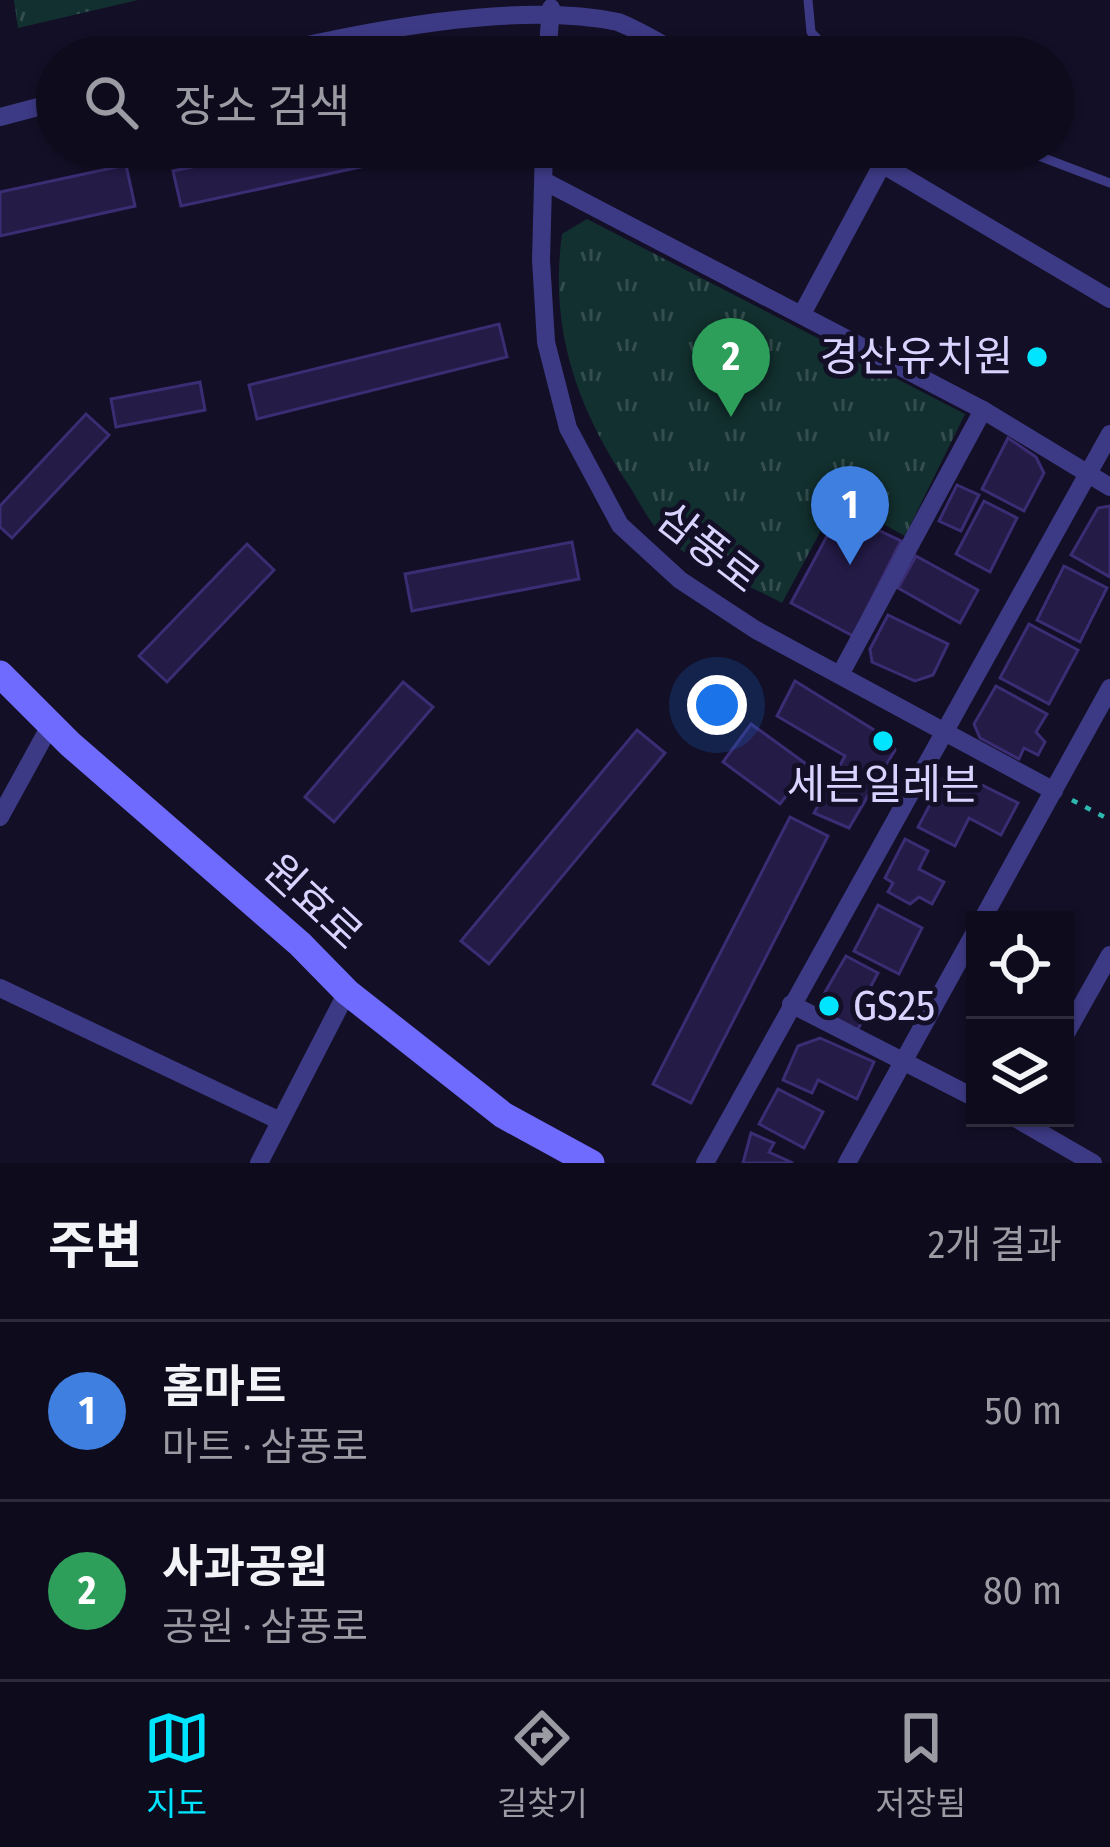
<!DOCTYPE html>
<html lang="ko">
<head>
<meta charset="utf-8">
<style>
  body { margin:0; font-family:"Fira Sans Condensed","Noto Sans KR",sans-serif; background:#171425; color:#f1f3f6 }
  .controls { position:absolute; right:36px; bottom:36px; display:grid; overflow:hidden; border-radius:0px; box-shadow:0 3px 9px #0004 }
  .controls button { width:108px; height:108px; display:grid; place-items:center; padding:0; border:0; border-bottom:3px solid #2e2b3b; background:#0e0b1c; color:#f1f3f6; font:60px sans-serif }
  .you { position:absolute; left:717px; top:705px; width:42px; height:42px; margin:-30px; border:9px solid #fff; border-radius:50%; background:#1a73e8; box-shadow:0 0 0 18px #1a73e833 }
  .badge { display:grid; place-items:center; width:78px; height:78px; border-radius:50%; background:#00e5ff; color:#fff; font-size:39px; font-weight:700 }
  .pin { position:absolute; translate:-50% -99px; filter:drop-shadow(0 3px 6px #0008) }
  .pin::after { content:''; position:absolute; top:63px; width:42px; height:36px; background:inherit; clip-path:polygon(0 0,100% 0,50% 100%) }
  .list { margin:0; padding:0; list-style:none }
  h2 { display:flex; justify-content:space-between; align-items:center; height:156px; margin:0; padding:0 48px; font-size:51px }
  h2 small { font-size:39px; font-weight:400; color:#9b9ba3 }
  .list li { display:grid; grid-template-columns:78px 1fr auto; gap:36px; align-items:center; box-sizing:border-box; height:180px; padding:0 48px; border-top:3px solid #2e2b3b }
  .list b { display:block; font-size:45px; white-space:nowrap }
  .list p { margin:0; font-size:39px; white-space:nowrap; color:#9b9ba3 }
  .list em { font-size:39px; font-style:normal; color:#9b9ba3 }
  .icon { flex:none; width:66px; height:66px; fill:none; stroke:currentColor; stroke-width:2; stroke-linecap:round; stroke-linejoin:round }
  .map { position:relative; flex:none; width:1110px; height:1163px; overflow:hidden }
  .search { position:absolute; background:#0e0b1c; box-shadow:0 3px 9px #0004; left:36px; right:36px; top:36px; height:132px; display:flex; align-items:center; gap:30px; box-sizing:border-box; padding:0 42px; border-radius:66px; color:#9b9ba3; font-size:45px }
  .sheet { height:516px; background:#0e0b1c }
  nav { display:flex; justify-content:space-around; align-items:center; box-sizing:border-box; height:168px; border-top:3px solid #2e2b3b; background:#0e0b1c; font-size:33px; color:#9b9ba3 }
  nav a { display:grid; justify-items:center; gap:6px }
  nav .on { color:#00e5ff }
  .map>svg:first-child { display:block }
</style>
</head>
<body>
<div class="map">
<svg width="1110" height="1163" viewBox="0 0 1110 1163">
  <defs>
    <pattern id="grass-tufts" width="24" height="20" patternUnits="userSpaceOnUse" patternTransform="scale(3)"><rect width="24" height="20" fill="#12302f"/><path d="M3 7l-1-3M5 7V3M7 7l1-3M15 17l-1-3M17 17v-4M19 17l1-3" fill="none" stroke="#344d4e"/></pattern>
  </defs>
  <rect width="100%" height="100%" fill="#130f26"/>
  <!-- grass -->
  <g fill="url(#grass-tufts)">
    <polygon points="14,0 138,0 18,28"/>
    <path d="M 587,219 L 965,414 L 905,536 L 838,499 L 782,603 C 749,585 685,559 661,534 C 649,521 639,502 630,487 C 577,409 549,329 562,234 Z"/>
  </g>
  <!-- building -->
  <g fill="#241b47" stroke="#3b2d73" stroke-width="3">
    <polygon points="286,147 452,147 181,206 173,171"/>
    <polygon points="126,165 135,206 0,236 0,192"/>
    <polygon points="499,324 507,357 257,419 249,385"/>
    <polygon points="200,382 205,410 116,427 111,399"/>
    <polygon points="86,414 109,435 12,538 0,527 0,506"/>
    <polygon points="1008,438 1036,457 1044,473 1024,511 982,489"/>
    <polygon points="957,485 979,495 961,531 939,521"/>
    <polygon points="984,501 1017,518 990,572 956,554"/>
    <polygon points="1110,506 1110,577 1071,555 1098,508"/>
    <polygon points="840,512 901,541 853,636 791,603"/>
    <polygon points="572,542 579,579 412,611 405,574"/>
    <polygon points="247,544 274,570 167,682 139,656"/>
    <polygon points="916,556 978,590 960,623 898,588"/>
    <polygon points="1064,566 1107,588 1080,642 1037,620"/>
    <polygon points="888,615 948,644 933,675 915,681 872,662 870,649"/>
    <polygon points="1029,624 1078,650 1049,704 1000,678"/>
    <polygon points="795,681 892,741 895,750 849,828 814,813 845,756 777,716"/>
    <polygon points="403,682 433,707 334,822 305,797"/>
    <polygon points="996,686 1047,714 1036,732 1045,742 1038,755 1024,748 1019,759 980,738 974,724"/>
    <polygon points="751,724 809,766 780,804 723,762"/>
    <polygon points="637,730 665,753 489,964 461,941"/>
    <polygon points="960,774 1018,803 1001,835 969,818 955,846 918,827 944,778"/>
    <polygon points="790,817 828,836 691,1103 653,1084"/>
    <polygon points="905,839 928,851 919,869 944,882 932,904 919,897 910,904 888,892 893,883 885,878"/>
    <polygon points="878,905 922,928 899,974 854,951"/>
    <polygon points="846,956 878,973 865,997 874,1002 856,1032 823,1013 821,999"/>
    <polygon points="820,1038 874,1062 857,1099 818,1080 812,1093 783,1080 798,1046"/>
    <polygon points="778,1089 823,1112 804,1148 759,1124"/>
    <polygon points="751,1133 774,1143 769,1152 793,1163 743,1163"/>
  </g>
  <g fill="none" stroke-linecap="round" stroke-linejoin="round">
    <!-- path -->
    <polyline stroke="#2fb8b0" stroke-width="4.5" stroke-dasharray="6 9" stroke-linecap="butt" points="1072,800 1110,820"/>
    <!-- service -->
    <g stroke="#3d3a85" stroke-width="9">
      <polyline points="808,0 811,32 835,57"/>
      <polyline points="1015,147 1110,183"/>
    </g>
    <!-- minor -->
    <g stroke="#3d3a85" stroke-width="18">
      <path d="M 252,57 C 360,33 511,0 618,22 C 641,31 663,45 684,57"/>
      <polyline points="547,57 551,8"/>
      <polyline points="0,117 57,102"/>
      <polyline points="544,147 541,260 546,342 568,428 620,525 680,580 756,630 1054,791"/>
      <polyline points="853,147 1110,299"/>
      <polyline points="544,181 983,410 1110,487"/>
      <polyline points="802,314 883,163"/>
      <polyline points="841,673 983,410"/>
      <polyline points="0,817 51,724"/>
      <polyline points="982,920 1110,688"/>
      <polyline points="0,988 280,1121"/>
      <polyline points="791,1004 975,1098"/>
      <polyline points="1065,1035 1110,955"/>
      <polyline points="1015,1118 1093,1163"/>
      <polyline points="259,1163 347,992"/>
      <polyline points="705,1163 1110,434"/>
      <polyline points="847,1163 975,932"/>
    </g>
    <!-- secondary -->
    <polyline stroke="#6f6bff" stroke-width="27" points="0,674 70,744 300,944 347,992 503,1115 591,1163"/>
  </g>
  <!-- markers -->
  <g fill="#00e5ff" stroke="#130f26" stroke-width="4.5">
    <circle cx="1037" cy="357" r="12"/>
    <circle cx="883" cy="741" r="12"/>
    <circle cx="829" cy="1006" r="12"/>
  </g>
  <g text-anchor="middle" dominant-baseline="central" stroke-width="10" stroke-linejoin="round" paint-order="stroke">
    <!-- poi labels -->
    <g font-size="42" fill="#d9d4ff" stroke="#130f26" text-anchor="end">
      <text x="1013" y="357">경산유치원</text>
      <text x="883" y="785" text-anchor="middle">세븐일레븐</text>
      <text x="853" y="1006" text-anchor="start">GS25</text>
    </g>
    <!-- street labels -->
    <g font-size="42" fill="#d9d4ff" stroke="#130f26">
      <text transform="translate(708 548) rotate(38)">삼풍로</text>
      <text transform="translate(313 902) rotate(43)">원효로</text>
    </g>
  </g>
</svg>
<div class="controls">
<button><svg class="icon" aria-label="locate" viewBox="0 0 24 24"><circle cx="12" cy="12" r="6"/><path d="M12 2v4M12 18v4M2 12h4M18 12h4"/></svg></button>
<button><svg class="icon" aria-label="layers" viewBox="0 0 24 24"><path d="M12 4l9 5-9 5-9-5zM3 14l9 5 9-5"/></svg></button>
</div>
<div class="you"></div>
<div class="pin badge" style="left:850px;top:565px;background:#3f7fe0">1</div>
<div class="pin badge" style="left:731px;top:417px;background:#2e9e5b">2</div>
<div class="search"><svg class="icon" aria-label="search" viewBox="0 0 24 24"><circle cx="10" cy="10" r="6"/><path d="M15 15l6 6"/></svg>장소 검색</div>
</div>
<section class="sheet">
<h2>주변<small>2개 결과</small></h2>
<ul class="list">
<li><span class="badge" style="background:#3f7fe0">1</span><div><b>홈마트</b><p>마트 · 삼풍로</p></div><em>50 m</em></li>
<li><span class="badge" style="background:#2e9e5b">2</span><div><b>사과공원</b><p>공원 · 삼풍로</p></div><em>80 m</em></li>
</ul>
</section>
<nav>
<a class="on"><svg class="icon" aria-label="map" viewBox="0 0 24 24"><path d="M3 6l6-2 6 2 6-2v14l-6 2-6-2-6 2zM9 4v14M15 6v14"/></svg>지도</a>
<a><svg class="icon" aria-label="directions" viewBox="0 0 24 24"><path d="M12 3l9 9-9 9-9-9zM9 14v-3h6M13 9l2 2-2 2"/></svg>길찾기</a>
<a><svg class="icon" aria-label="saved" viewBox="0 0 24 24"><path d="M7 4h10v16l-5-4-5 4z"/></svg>저장됨</a>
</nav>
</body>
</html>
